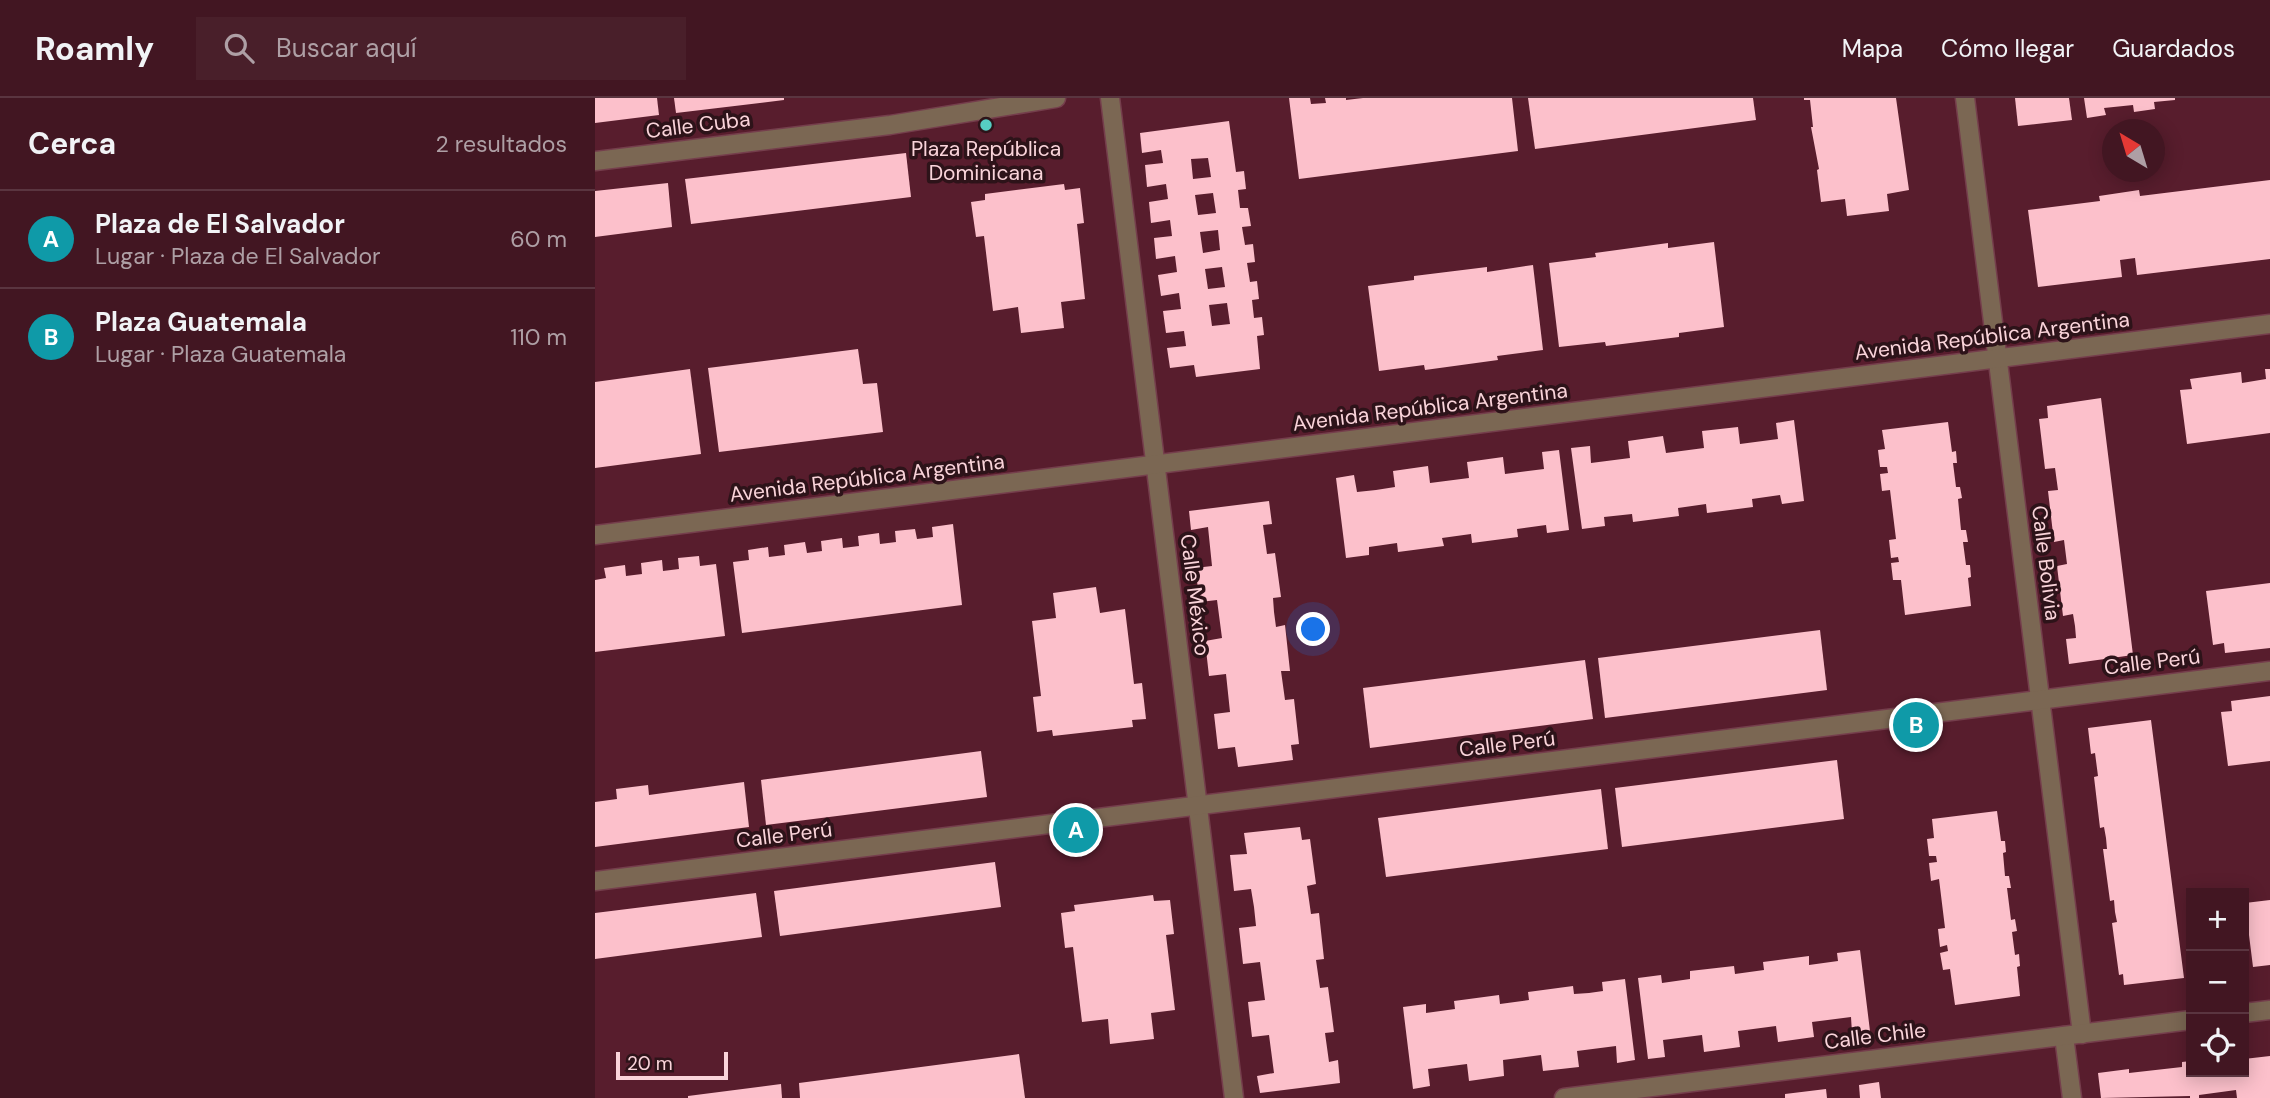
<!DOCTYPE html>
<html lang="es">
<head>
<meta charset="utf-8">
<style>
  body { margin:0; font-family:"DM Sans",sans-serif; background:#491f2a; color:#f1f3f6 }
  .controls { position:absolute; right:21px; bottom:21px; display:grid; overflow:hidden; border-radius:0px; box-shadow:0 4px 18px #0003 }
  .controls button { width:63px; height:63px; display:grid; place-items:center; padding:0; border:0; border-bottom:2px solid #5a3540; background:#421622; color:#f1f3f6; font:35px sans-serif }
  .compass { position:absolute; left:1507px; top:21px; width:63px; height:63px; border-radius:50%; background:#421622; box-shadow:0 4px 18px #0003; rotate:322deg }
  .scale { position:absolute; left:21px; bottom:18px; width:112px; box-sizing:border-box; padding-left:7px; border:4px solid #fad4da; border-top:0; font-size:19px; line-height:24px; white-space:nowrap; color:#fad4da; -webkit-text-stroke:5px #2d1319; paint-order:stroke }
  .you { position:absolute; left:719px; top:532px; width:24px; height:24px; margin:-18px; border:5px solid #fff; border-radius:50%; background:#1a73e8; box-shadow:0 0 0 10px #1a73e833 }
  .badge { display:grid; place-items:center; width:46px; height:46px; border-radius:50%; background:#56cec3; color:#fff; font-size:23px; font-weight:700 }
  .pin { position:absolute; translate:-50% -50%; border:4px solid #fff; box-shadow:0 2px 7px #0006 }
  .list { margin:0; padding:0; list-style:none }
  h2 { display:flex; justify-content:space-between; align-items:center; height:91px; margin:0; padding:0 28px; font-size:30px }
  h2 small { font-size:23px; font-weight:400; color:#ae9fa5 }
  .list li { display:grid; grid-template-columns:46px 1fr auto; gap:21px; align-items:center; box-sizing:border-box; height:98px; padding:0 28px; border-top:2px solid #5a3540 }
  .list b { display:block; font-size:26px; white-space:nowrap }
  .list p { margin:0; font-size:23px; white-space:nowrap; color:#ae9fa5 }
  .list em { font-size:23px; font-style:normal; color:#ae9fa5 }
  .icon { flex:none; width:38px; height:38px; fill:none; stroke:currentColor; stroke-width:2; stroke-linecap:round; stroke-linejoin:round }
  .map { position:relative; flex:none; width:1675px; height:1000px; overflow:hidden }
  header { display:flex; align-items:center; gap:42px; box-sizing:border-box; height:98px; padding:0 35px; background:#421622; border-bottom:2px solid #5a3540 }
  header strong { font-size:33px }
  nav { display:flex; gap:38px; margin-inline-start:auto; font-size:24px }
  .search { width:490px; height:63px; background:#491f2a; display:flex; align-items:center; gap:18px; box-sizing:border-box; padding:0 24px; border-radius:0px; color:#ae9fa5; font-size:26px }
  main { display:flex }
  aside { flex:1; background:#421622 }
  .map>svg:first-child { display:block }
</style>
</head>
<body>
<header>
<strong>Roamly</strong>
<div class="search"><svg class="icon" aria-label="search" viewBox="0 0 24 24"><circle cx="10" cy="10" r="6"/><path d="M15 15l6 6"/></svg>Buscar aquí</div>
<nav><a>Mapa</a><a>Cómo llegar</a><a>Guardados</a></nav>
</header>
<main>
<aside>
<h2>Cerca<small>2 resultados</small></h2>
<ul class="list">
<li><span class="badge" style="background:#0f9aa8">A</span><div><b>Plaza de El Salvador</b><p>Lugar · Plaza de El Salvador</p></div><em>60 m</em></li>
<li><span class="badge" style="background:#0f9aa8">B</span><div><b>Plaza Guatemala</b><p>Lugar · Plaza Guatemala</p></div><em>110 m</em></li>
</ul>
</aside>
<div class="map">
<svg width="1675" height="1000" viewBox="0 0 1675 1000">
  <rect width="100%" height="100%" fill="#581d2d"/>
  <!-- building -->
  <g fill="#fcc0cb" fill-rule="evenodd">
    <polygon points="0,0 62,0 64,17 0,25"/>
    <polygon points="79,0 189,0 189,2 81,15"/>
    <polygon points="694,0 715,0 716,6 731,5 730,0 751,0 751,2 768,0 917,0 923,53 704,81"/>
    <polygon points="933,0 1158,0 1161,22 940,51"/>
    <polygon points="1209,0 1301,0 1314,92 1292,96 1294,113 1252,118 1250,101 1226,104 1222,72 1224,71 1216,29 1218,29 1215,2 1209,2"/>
    <polygon points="1420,0 1474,0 1477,22 1423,28"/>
    <polygon points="1489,0 1580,0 1580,2 1559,4 1560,11 1539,14 1538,7 1509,10 1511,17 1492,20"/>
    <path d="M 634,23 L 641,74 L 649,73 L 651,91 L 643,92 L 645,110 L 653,110 L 656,128 L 647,129 L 650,147 L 658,146 L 660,164 L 652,165 L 655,184 L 662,183 L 664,201 L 657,202 L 659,220 L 667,219 L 669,237 L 662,238 L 665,271 L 601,279 L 599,267 L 575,270 L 572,250 L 591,248 L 589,233 L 571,235 L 568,213 L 586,211 L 584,195 L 566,198 L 563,177 L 582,174 L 580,158 L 561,161 L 559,140 L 577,138 L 575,122 L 556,125 L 554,104 L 573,101 L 571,86 L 552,89 L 550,67 L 568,65 L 566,52 L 547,55 L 545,35 ZM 613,60 L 616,79 L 598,81 L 596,61 ZM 618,95 L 621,115 L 603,117 L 600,97 ZM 623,132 L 625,152 L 608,155 L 605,134 ZM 627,169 L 630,189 L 613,191 L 610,171 ZM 632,205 L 635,226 L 617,228 L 614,207 Z"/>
    <polygon points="311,55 316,99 96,126 90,81"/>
    <polygon points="1675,82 1675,161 1542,177 1540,160 1525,162 1527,179 1443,189 1433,112 1505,103 1504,98 1544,92 1545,98"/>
    <polygon points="73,85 77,129 0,139 0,93"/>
    <polygon points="469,86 470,92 485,90 489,125 482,126 490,201 466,204 469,230 426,235 423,209 398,213 389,138 381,139 376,104 390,102 390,96"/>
    <polygon points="1119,144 1129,229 1084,235 1084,239 1011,248 1010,244 964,249 954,165 1001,159 1000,155 1073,145 1073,150"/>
    <polygon points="938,167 948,252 902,258 903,262 830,272 829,267 784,273 773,188 819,182 819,178 892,169 892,174"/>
    <polygon points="263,251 268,286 282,285 288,334 124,354 113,270"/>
    <polygon points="95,271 106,356 0,370 0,284"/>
    <polygon points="1670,271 1675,271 1675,335 1592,346 1585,292 1597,291 1595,281 1646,274 1647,285 1671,281"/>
    <polygon points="1506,300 1538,557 1474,566 1471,541 1481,540 1480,528 1478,516 1468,518 1462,468 1472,466 1469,442 1459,444 1453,393 1463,392 1460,370 1450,371 1444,321 1453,320 1452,308"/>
    <polygon points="1199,322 1209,403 1187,406 1185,397 1157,401 1158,409 1112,415 1111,406 1083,410 1084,418 1038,424 1037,416 1009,419 1010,428 987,431 976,350 995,348 996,365 1035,360 1033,343 1068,338 1071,355 1109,350 1107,333 1143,329 1145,346 1183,341 1181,325"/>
    <polygon points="1353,324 1357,354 1361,353 1362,365 1358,365 1361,389 1365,389 1367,400 1363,401 1366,432 1371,432 1373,444 1368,444 1371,467 1375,467 1376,479 1373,480 1376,508 1310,517 1306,482 1298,482 1296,465 1304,464 1303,459 1296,460 1294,442 1301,441 1295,392 1287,393 1285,376 1293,375 1292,369 1285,369 1283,352 1290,351 1287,332"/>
    <polygon points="964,352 974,432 952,435 951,427 922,431 923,439 877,445 876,436 847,440 849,448 803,454 802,445 774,449 774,457 751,460 741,380 759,377 762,394 781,392 800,389 798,373 833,368 835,385 874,380 872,364 908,359 910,376 949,371 947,354"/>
    <polygon points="674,403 677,426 668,427 672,456 680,455 686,499 678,500 679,514 681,529 690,527 695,573 686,573 690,602 699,601 704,646 696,647 698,662 643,669 640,649 623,651 619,616 635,614 631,576 614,578 610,543 627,540 622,502 605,504 600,470 617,468 613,429 596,432 594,413"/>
    <polygon points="358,426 367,507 147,535 138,464 154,462 153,452 173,449 174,459 190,457 189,447 210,444 212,455 227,453 226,443 247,440 248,450 264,448 263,438 284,435 285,446 301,444 300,433 320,431 322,441 338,439 337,429"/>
    <polygon points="104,458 105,468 121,466 130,538 0,554 0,482 11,480 9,470 30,467 31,478 47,476 46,465 67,462 68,473 84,471 83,460"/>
    <polygon points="1675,485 1675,550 1630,555 1629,545 1618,547 1611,493"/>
    <polygon points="501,489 505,515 530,511 539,586 547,585 551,621 537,622 538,629 458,638 457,632 442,634 438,599 446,598 437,523 461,520 458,495"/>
    <polygon points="1225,532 1232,592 1010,620 1003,560"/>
    <polygon points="990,562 998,621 775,650 768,590"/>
    <polygon points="1675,598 1675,663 1633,668 1626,614 1637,613 1636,603"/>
    <polygon points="1556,622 1589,880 1529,887 1528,876 1524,877 1517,825 1522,824 1520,814 1519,802 1515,803 1508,751 1512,751 1511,740 1509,729 1505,730 1499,679 1503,678 1500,655 1496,656 1493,630"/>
    <polygon points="386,653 392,699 171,727 166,682"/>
    <polygon points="1242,662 1249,721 1027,749 1020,690"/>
    <polygon points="149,684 154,729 0,749 0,704 22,701 21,691 53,687 54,697"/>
    <polygon points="1006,691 1013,751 791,779 783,720"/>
    <polygon points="1402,713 1406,743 1410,743 1411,754 1408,755 1410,778 1414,778 1416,790 1412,790 1416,822 1420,821 1422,833 1417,834 1420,857 1424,856 1425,868 1422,869 1425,898 1360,907 1355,871 1348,872 1345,855 1353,853 1352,847 1345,849 1343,831 1350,830 1344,781 1336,783 1334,765 1342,764 1341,758 1334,758 1332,741 1339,740 1337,721"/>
    <polygon points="705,729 707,742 715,741 721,786 712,788 716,816 724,815 729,861 721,862 725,890 733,889 736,911 739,934 730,935 734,964 743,962 745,985 665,995 662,978 679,975 674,937 657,939 655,922 653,904 670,902 665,864 648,866 644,830 661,828 659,809 656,791 639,793 635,757 652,756 649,735"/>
    <polygon points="400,764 406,809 185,838 179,793"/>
    <polygon points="161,795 167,839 0,861 0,815"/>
    <polygon points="558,797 559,803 575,802 579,836 571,837 580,912 556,915 559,941 515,946 513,921 487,924 478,849 470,850 466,815 480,813 479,807"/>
    <polygon points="1675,802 1675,867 1658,869 1650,805"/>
    <polygon points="1265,852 1275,933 1257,935 1256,919 1217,924 1219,939 1183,944 1181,928 1143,933 1145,949 1109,954 1107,937 1068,942 1070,959 1053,961 1043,880 1066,877 1067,885 1095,881 1095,873 1139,868 1140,876 1169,872 1168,864 1214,858 1214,867 1243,863 1242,855"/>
    <polygon points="1030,881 1040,962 1022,965 1021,948 982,953 984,969 948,973 946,957 908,962 909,978 874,983 872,966 833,971 835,988 818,991 808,909 831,906 831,915 860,911 859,903 904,897 905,906 934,902 933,894 978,888 979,896 994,895 1008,893 1007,884"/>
    <polygon points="424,956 430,1000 205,1000 204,985"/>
    <polygon points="1675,958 1675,1000 1642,1000 1641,992 1604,997 1604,1000 1595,1000 1595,998 1506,1000 1503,975 1534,971 1534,975 1587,969 1587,964 1596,963 1596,974 1649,974 1649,961"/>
    <polygon points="1284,984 1286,1000 1265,1000 1264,987"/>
    <polygon points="186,986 187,1000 93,1000 93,998"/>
    <polygon points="1231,991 1232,1000 1190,1000 1190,996"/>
  </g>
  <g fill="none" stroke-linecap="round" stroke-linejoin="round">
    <!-- minor casing -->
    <g stroke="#753e4c" stroke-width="21">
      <g id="minor">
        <polyline points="515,0 639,1000"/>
        <polyline points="1370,0 1487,936"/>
        <polyline points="0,63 295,27 461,0"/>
        <polyline points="0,437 1675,226"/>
        <polyline points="0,783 1675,573"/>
        <polyline points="1649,915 1675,912"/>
        <polyline points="1469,938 1477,1000"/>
        <polyline points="969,1000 1596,922"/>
      </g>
    </g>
    <!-- minor -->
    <use href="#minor" stroke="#7b6753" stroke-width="18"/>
  </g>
  <!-- markers -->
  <circle fill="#56cec3" stroke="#2d1319" stroke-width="2.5" cx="391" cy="27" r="7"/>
  <g text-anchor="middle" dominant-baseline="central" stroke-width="7" stroke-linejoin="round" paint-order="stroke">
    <!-- street labels -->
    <g font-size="21" fill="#fad4da" stroke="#2d1319">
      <text transform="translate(103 27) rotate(-7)">Calle Cuba</text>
      <text transform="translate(1397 238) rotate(-7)">Avenida República Argentina</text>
      <text transform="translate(835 309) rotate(-7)">Avenida República Argentina</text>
      <text transform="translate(272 380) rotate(-7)">Avenida República Argentina</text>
      <text transform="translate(1451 465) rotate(83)">Calle Bolivia</text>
      <text transform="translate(600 497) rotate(83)">Calle México</text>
      <text transform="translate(1557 564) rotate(-7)">Calle Perú</text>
      <text transform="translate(912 646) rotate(-7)">Calle Perú</text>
      <text transform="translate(189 737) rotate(-7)">Calle Perú</text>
      <text transform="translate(1280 938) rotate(-7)">Calle Chile</text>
    </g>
    <!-- poi labels -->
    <g font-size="21" fill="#fad4da" stroke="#2d1319">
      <text x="391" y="51">Plaza República<tspan x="391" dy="24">Dominicana</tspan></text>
    </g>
  </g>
</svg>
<div class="controls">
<button>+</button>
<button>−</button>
<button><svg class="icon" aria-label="locate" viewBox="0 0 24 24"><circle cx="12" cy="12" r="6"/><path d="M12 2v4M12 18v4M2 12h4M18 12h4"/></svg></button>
</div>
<svg class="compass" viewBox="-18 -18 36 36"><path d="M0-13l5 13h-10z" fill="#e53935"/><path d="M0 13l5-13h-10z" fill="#ae9fa5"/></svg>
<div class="scale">20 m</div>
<div class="you"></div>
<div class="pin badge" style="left:481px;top:732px;background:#0f9aa8">A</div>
<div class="pin badge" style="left:1321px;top:627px;background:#0f9aa8">B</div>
</div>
</main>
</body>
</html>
